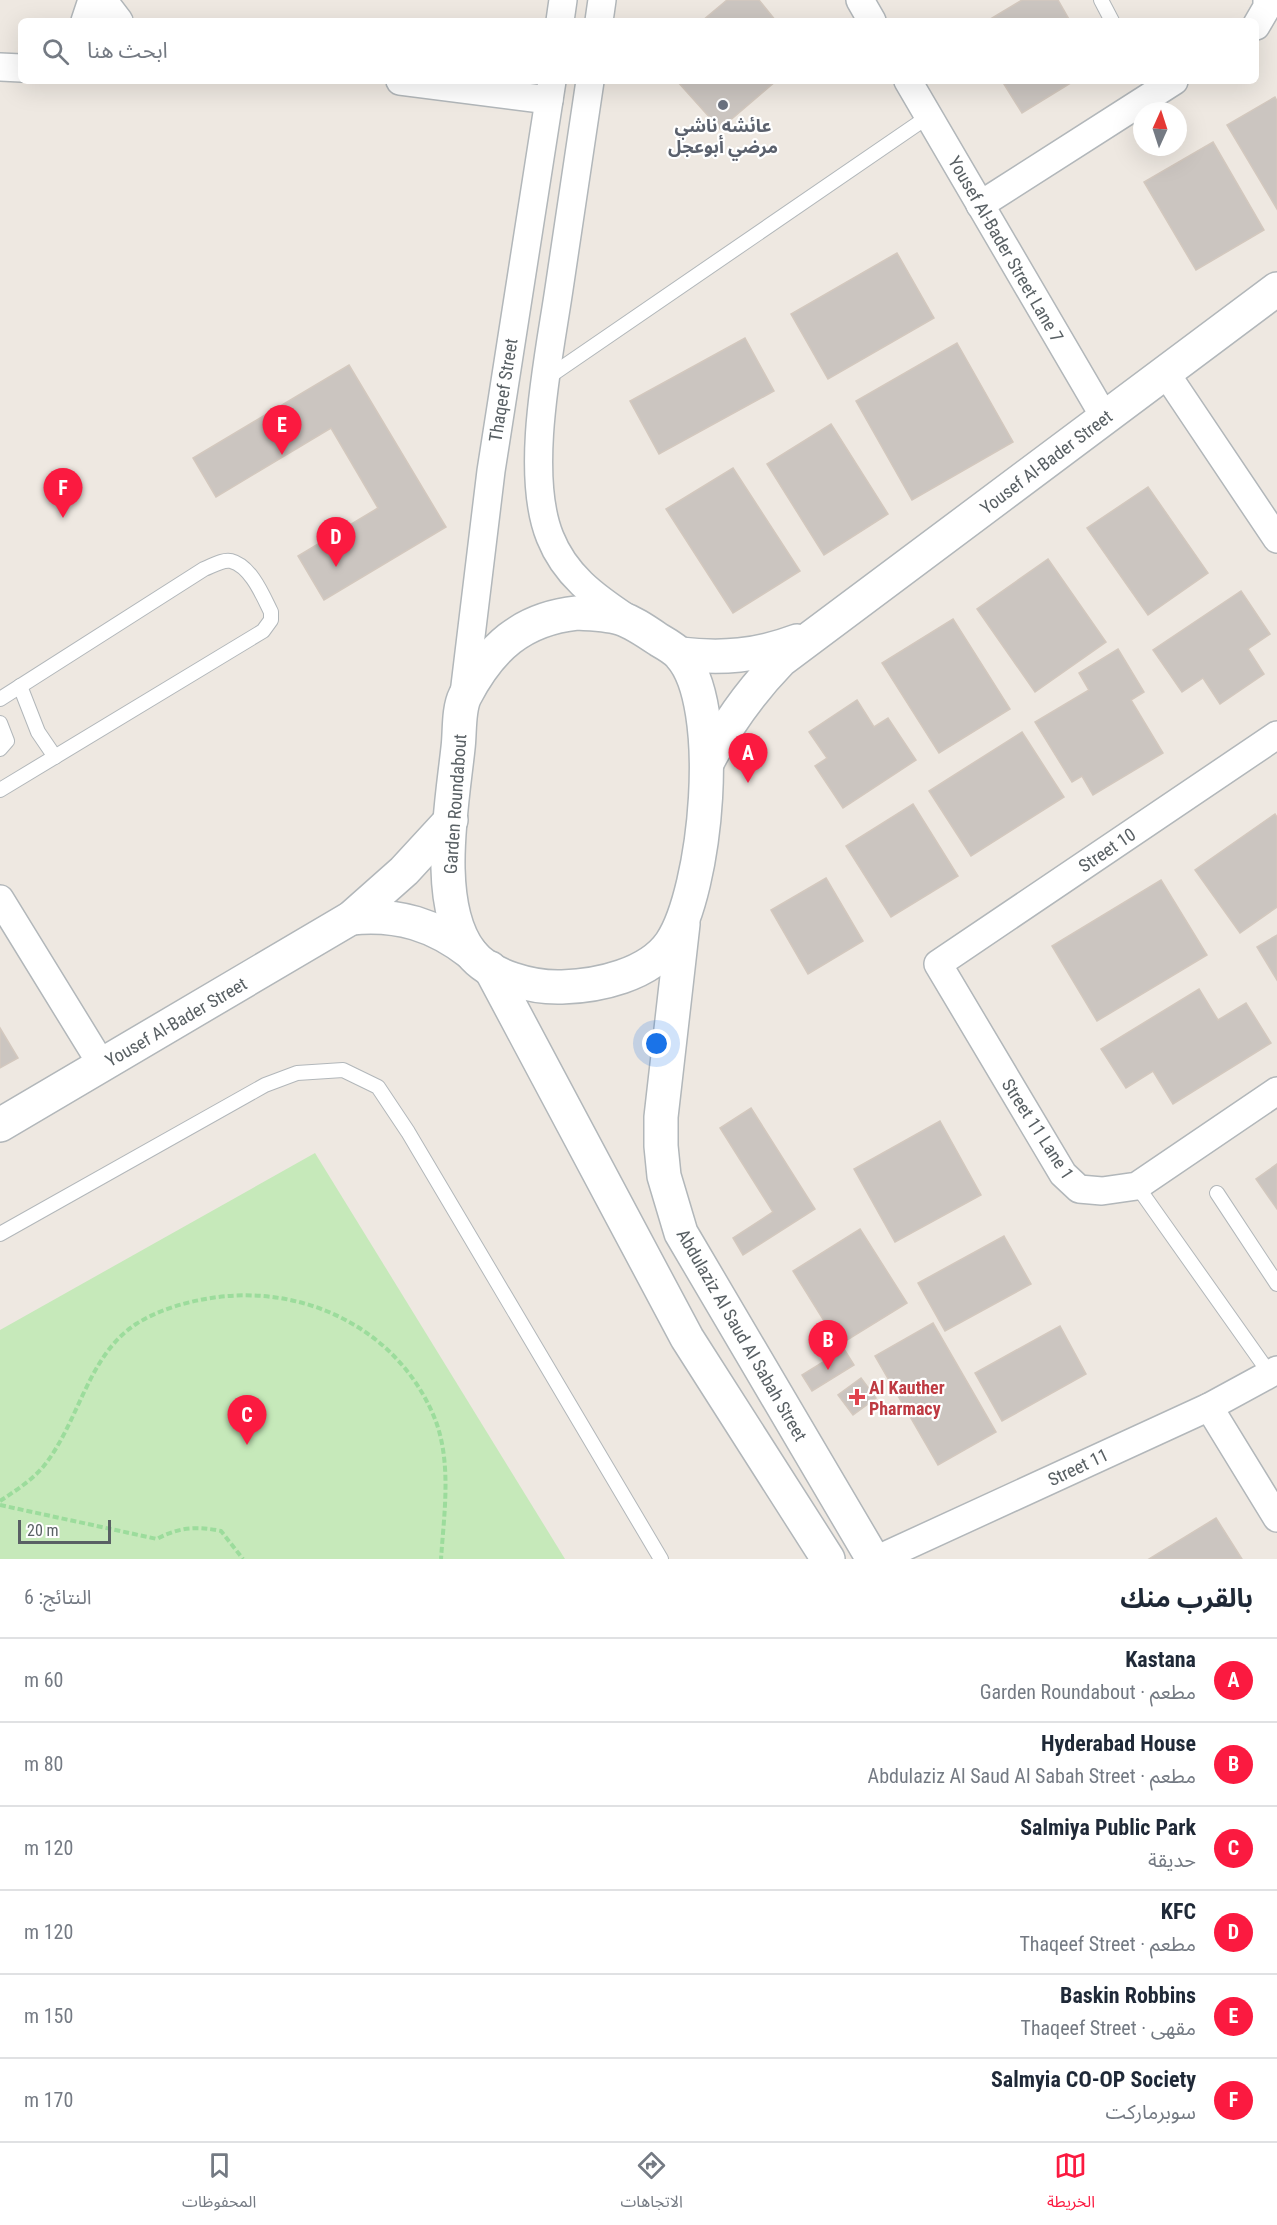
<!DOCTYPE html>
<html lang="ar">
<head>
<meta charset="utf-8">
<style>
  body { margin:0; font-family:"Roboto Condensed","Noto Sans Arabic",sans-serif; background:#f6f6f7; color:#1f2937; direction:rtl }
  .compass { position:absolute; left:1133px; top:102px; width:54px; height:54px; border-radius:50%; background:#fff; box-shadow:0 6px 24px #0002; rotate:3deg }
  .scale { position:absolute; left:18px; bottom:15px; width:93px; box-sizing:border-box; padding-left:6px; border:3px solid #596064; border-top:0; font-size:16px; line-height:21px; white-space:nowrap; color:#596064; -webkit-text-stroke:4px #fff; paint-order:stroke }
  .you { position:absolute; left:657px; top:1044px; width:21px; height:21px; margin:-15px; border:4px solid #fff; border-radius:50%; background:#1a73e8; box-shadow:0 0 0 9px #1a73e833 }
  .badge { display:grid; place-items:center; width:39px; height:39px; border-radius:50%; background:#fb1a40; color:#fff; font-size:20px; font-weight:700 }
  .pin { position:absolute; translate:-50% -50px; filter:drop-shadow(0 2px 3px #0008) }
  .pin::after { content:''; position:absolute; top:32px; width:21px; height:18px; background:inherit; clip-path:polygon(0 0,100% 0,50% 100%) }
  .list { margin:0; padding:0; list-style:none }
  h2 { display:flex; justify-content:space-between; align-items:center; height:78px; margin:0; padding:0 24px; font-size:26px }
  h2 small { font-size:20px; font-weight:400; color:#747a83 }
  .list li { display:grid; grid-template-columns:39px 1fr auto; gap:18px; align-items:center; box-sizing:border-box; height:84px; padding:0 24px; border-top:2px solid #e0e1e3 }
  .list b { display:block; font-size:22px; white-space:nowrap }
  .list p { margin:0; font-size:20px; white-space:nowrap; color:#747a83 }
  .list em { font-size:20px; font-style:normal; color:#747a83 }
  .icon { flex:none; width:33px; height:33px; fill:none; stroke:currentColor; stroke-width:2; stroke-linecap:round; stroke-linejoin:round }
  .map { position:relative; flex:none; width:1277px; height:1559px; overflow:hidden; direction:ltr }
  .search { position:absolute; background:#fff; box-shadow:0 6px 24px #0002; left:18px; right:18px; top:18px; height:66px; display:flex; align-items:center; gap:15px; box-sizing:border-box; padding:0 21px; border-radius:9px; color:#747a83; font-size:22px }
  .sheet { height:582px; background:#fff }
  nav { display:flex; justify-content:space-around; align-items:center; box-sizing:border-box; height:84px; border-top:2px solid #e0e1e3; background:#fff; font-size:16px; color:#747a83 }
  nav a { display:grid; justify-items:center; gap:3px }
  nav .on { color:#fb1a40 }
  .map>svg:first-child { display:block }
</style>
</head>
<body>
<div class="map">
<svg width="1277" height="1559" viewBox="0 0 1277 1559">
  <rect width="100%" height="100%" fill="#eee8e1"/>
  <!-- green -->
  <polygon fill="#c6e9ba" points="315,1153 565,1559 0,1559 0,1330"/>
  <!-- building -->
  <g fill="#cbc5c0" stroke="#d3c8be" stroke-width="1.5">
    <polygon points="727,0 759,0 776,21 702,21"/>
    <polygon points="1022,0 1058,0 1070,21 987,21"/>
    <polygon points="677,81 776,81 720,129"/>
    <polygon points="1002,81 1074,81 1022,113"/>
    <polygon points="1275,97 1277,101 1277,209 1227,125"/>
    <polygon points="1213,142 1264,230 1196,270 1144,182"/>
    <polygon points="897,253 934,318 828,379 791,314"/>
    <polygon points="745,338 774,391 659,454 630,401"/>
    <polygon points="957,343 1013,442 912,500 856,401"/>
    <polygon points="349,365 446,527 324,600 298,556 378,508 331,428 216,497 193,458"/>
    <polygon points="831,424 888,514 824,555 767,464"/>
    <polygon points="733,468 800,571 733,613 666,509"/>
    <polygon points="1148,487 1208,573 1148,615 1087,528"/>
    <polygon points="1048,559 1106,642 1035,692 977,609"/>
    <polygon points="1241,591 1270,634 1248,649 1264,674 1220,704 1203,678 1182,692 1153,650"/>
    <polygon points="953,619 1010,709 939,753 882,663"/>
    <polygon points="1118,649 1144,692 1131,700 1163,753 1093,795 1082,776 1072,782 1035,722 1089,690 1079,673"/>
    <polygon points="857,700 874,727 888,718 916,760 843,808 815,766 827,758 809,732"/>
    <polygon points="1022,732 1064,797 971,856 929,791"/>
    <polygon points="913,804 958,876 891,917 846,846"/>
    <polygon points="1275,814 1277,817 1277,907 1240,933 1195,870"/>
    <polygon points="826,878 863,941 808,974 771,910"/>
    <polygon points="1161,880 1207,955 1097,1021 1052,946"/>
    <polygon points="1277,935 1277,980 1257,947"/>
    <polygon points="1199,989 1218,1020 1246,1003 1271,1043 1173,1104 1153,1071 1126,1088 1101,1049"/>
    <polygon points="0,1028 18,1058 0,1068"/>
    <polygon points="751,1108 815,1209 743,1255 733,1238 773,1212 720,1128"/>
    <polygon points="940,1121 981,1195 895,1242 854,1169"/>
    <polygon points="1277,1164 1277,1209 1256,1179"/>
    <polygon points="860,1229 907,1303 839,1345 793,1271"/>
    <polygon points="1004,1236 1031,1284 945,1331 918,1283"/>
    <polygon points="933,1323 996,1432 938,1465 875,1356"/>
    <polygon points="1060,1326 1086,1374 1002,1421 975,1373"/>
    <polygon points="844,1349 854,1365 812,1391 802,1375"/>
    <polygon points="861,1378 876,1398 853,1415 838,1395"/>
    <polygon points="1216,1518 1242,1559 1149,1559"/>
  </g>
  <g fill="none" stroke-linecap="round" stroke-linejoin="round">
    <!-- service casing -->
    <g stroke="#b2b7ba" stroke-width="16">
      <g id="service">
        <polyline points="1101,0 1112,21"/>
        <polyline points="547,378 929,116"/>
        <polyline points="20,686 38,732 55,757"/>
        <path d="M 0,699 L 204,569 C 212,566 223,559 231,561 C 251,566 263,596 271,612 L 271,620 L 263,631 L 0,790"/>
        <polyline points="0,723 7,741 0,749"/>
        <polyline points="1137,1186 1270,1374"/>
        <polyline points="1217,1193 1277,1284"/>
        <polyline points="0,1234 265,1085 297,1073 343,1070 378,1087 408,1132 661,1559"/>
      </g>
    </g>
    <!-- minor casing -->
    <g stroke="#b2b7ba" stroke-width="30">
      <g id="minor">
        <polyline points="103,0 119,21"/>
        <polyline points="860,0 872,21"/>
        <polyline points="85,21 92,0"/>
        <polyline points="560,21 563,0"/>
        <polyline points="599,21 602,0"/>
        <polyline points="1256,26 1267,7 1267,0"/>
        <polyline points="0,67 21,68"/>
        <polyline points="400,81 549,100"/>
        <path d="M 590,81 C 580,150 569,219 559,289 C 549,357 524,473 550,537 C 565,575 594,596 627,618"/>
        <polyline points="908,81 1105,418"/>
        <polyline points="980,205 1174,81"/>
        <polyline points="1165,372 1277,539"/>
        <polyline points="464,694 491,471 552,81"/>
        <polyline points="1277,735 938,964 1063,1174 1079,1189 1102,1191 1137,1186 1277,1091"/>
        <polyline points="0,899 102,1065"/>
        <polyline points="1209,1407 1277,1518"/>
        <polyline points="878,1559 1209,1407 1277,1370"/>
      </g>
    </g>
    <!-- tertiary casing -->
    <g stroke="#b2b7ba" stroke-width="36">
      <g id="tertiary">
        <path d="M 577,613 C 619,615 624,616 659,640 C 666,644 675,649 680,655 C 725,704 706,891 671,943 C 649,975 598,986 562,987 C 533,988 490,977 471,953 C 433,904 452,805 458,748 C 460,733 458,710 465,696 C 490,648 521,619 577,613 Z"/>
        <path d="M 680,654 C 722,659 757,656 797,641"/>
        <path d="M 707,763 C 727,724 750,692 781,660 L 1277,289"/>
        <path d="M 351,918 C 398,913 435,925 471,953"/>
        <polyline points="683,924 661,1117 661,1146 664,1176 681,1233 873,1559"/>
        <polyline points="490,968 687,1338 828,1559"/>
        <polyline points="0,1125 351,918 404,871 451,820"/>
      </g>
    </g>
    <!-- path -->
    <g stroke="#9cdc9c" stroke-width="4" stroke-dasharray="6 3" stroke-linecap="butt">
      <path d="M 0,1501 C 15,1491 31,1481 43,1467 C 79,1423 87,1356 136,1324 C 155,1312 179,1304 200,1300 C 296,1280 397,1325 435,1419 C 452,1463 444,1514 441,1559"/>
      <path d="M 0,1505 L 157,1539 C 179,1527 197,1526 221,1531 L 243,1559"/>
    </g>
    <!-- service -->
    <use href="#service" stroke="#fff" stroke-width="14"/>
    <!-- minor -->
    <use href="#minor" stroke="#fff" stroke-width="27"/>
    <!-- tertiary -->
    <use href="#tertiary" stroke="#fff" stroke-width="33"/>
  </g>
  <!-- markers -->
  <circle fill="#6b7280" stroke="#fff" stroke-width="2" cx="723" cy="105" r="6"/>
  <path fill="#e0444e" stroke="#fff" stroke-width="2" d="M854 1388h6v6h6v6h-6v6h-6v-6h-6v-6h6z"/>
  <g text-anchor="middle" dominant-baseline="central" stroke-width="4.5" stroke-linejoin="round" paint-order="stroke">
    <!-- worship labels -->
    <g font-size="18" font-weight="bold" fill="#5b616d" stroke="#fff">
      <text x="723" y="125">عائشه ناشي<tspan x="723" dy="21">مرضي أبوعجل</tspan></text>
    </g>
    <!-- street labels -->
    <g font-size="18" fill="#596064" stroke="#fff">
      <text transform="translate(1006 249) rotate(60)">Yousef Al-Bader Street Lane 7</text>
      <text transform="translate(503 390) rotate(-81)">Thaqeef Street</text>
      <text transform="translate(1046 462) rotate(-37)">Yousef Al-Bader Street</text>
      <text transform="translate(455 804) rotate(-86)">Garden Roundabout</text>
      <text transform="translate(1107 850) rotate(-34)">Street 10</text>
      <text transform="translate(176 1022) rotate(-30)">Yousef Al-Bader Street</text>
      <text transform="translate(1038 1129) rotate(57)">Street 11 Lane 1</text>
      <text transform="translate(742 1335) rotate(60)">Abdulaziz Al Saud Al Sabah Street</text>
      <text transform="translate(1078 1467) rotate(-25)">Street 11</text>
    </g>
    <!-- health labels -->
    <g font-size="18" font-weight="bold" fill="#be3a42" stroke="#fff" text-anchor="start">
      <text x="869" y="1387">Al Kauther<tspan x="869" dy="21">Pharmacy</tspan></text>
    </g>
  </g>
</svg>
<svg class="compass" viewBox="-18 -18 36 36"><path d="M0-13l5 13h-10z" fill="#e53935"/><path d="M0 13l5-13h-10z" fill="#747a83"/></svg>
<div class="scale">20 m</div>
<div class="you"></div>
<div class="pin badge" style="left:748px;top:783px">A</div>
<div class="pin badge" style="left:828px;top:1370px">B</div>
<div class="pin badge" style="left:247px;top:1445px">C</div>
<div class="pin badge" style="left:336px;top:567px">D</div>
<div class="pin badge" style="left:282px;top:455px">E</div>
<div class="pin badge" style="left:63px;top:518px">F</div>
<div class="search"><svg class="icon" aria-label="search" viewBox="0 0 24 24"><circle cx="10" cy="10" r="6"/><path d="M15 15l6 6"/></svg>ابحث هنا</div>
</div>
<section class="sheet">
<h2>بالقرب منك<small>النتائج: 6</small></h2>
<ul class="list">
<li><span class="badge">A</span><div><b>Kastana</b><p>مطعم · Garden Roundabout</p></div><em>60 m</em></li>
<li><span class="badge">B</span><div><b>Hyderabad House</b><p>مطعم · Abdulaziz Al Saud Al Sabah Street</p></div><em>80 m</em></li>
<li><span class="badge">C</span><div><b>Salmiya Public Park</b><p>حديقة</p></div><em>120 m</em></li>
<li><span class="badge">D</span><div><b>KFC</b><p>مطعم · Thaqeef Street</p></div><em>120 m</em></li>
<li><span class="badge">E</span><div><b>Baskin Robbins</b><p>مقهى · Thaqeef Street</p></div><em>150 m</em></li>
<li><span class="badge">F</span><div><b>Salmyia CO-OP Society</b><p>سوبرماركت</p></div><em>170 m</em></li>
</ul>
</section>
<nav>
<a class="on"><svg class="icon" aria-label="map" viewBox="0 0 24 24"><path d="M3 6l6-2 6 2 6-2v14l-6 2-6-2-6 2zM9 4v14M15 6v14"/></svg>الخريطة</a>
<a><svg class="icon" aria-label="directions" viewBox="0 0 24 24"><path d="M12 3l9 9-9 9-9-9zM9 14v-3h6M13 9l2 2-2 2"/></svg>الاتجاهات</a>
<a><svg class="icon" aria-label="saved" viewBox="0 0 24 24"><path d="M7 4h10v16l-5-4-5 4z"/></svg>المحفوظات</a>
</nav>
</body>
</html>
